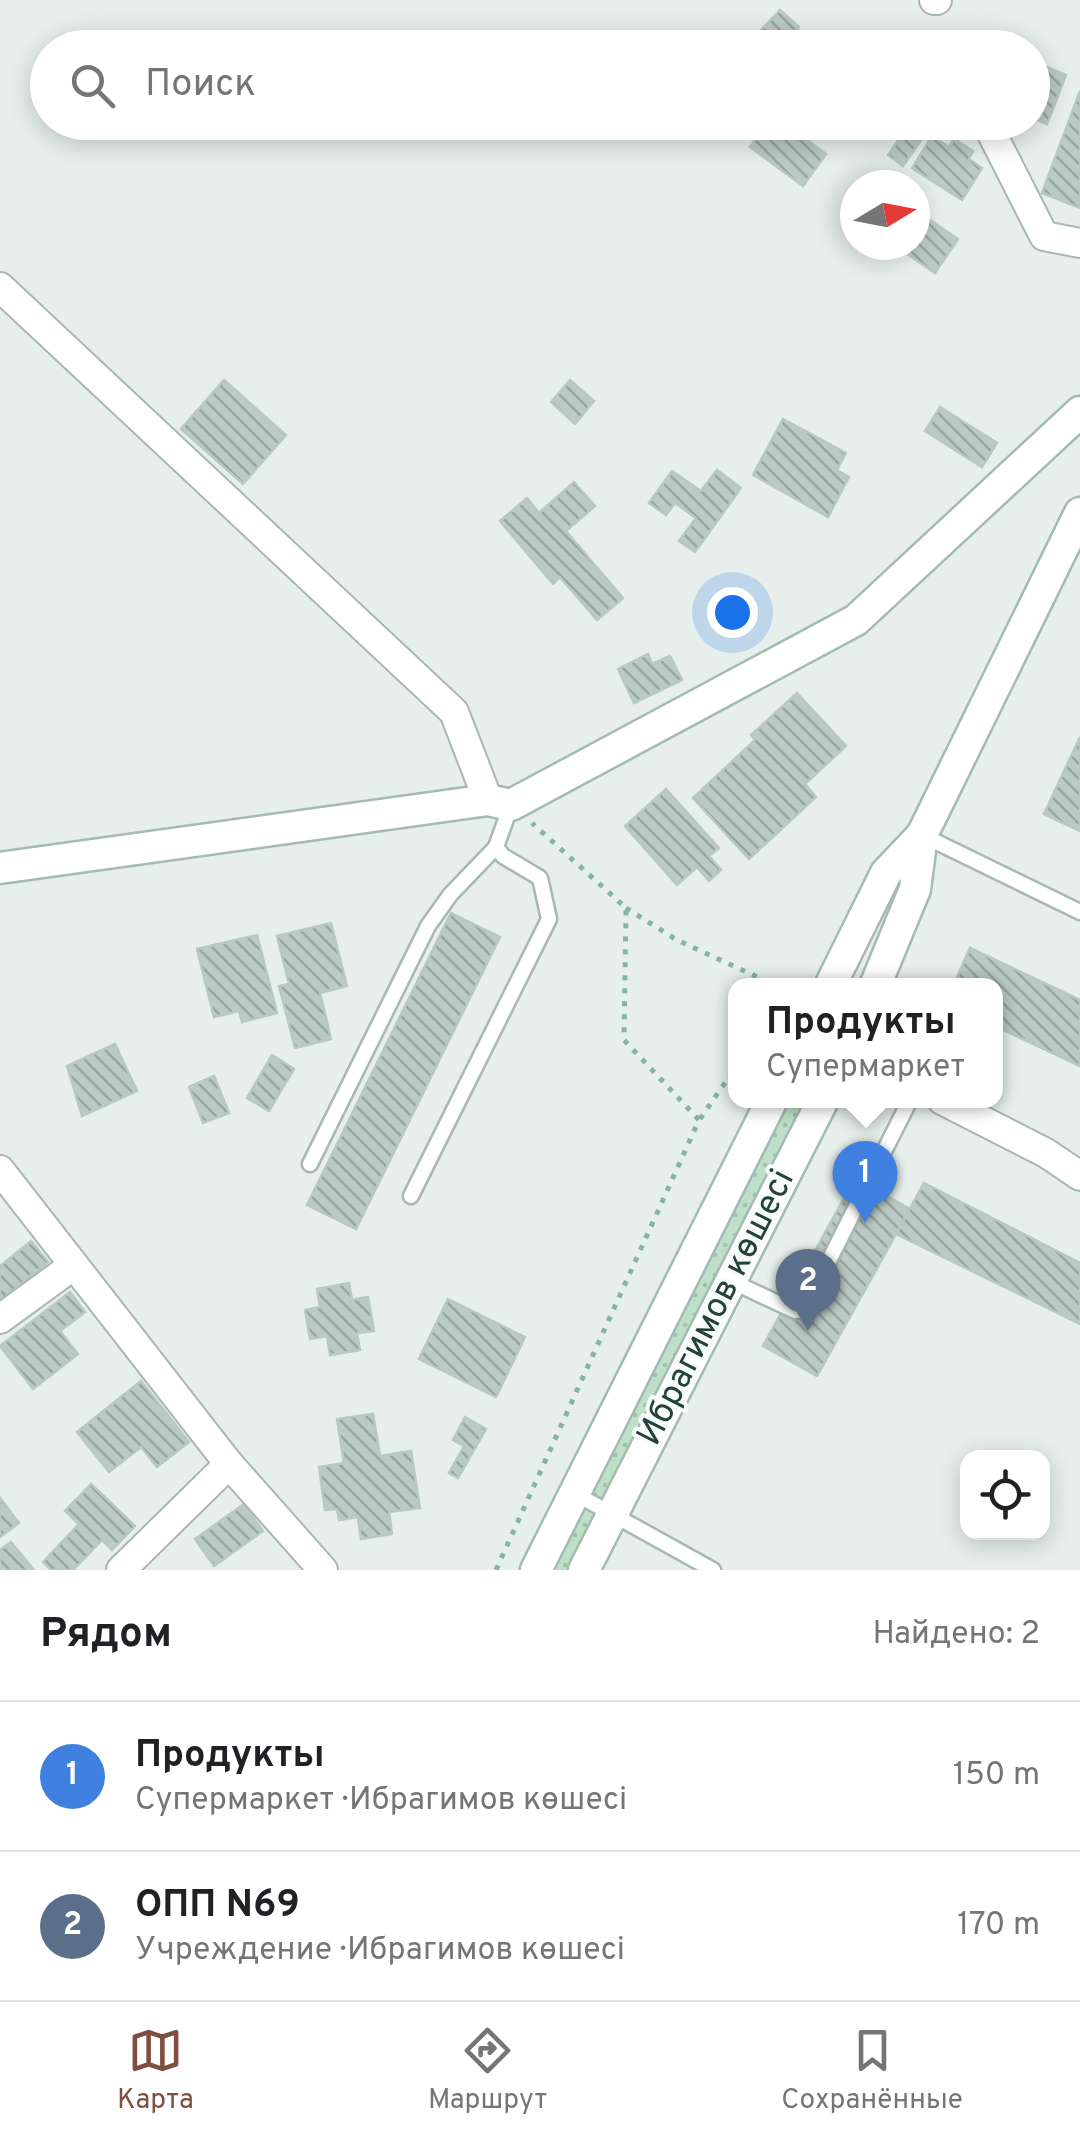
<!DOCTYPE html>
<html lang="ru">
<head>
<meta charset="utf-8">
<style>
  body { margin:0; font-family:Overpass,sans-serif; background:#f6f6f6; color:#202124 }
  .controls { position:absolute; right:30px; bottom:30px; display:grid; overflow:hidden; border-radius:20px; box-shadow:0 5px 25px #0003 }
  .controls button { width:90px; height:90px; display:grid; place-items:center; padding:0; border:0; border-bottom:2px solid #e0e0e0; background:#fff; color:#202124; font:50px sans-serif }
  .compass { position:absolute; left:840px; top:170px; width:90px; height:90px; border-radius:50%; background:#fff; box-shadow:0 5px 25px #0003; rotate:80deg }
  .you { position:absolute; left:732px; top:612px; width:35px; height:35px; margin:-25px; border:8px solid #fff; border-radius:50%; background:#1a73e8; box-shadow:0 0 0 15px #1a73e833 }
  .badge { display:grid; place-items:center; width:65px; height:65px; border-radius:50%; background:#7f4e3f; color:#fff; font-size:32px; font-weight:700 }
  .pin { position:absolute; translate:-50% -82px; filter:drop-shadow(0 2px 5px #0008) }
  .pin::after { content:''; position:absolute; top:52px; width:35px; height:30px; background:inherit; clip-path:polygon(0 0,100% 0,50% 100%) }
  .popup { position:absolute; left:728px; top:978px; width:275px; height:130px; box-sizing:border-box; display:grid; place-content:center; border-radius:20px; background:#fff; filter:drop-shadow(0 2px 8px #0005); font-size:32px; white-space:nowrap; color:#757577 }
  .popup b { font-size:38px; color:#202124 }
  .popup::after { content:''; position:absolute; left:50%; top:100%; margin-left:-20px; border:20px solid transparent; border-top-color:#fff }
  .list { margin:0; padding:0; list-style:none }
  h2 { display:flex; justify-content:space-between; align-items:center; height:130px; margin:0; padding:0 40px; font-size:42px }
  h2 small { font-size:32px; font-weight:400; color:#757577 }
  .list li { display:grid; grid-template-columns:65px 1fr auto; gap:30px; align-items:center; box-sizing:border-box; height:150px; padding:0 40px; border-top:2px solid #e0e0e0 }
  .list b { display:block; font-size:38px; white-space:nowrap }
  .list p { margin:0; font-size:32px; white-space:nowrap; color:#757577 }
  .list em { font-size:32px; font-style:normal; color:#757577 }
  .icon { flex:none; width:55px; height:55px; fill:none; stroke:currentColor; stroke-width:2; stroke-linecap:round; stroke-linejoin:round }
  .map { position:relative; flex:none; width:1080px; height:1570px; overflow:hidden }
  .search { position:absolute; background:#fff; box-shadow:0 5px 25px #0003; left:30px; right:30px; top:30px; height:110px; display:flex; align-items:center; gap:25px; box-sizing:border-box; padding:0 35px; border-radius:55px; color:#757577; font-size:38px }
  .sheet { height:430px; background:#fff }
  nav { display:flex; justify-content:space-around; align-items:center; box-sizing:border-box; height:140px; border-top:2px solid #e0e0e0; background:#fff; font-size:28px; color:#757577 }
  nav a { display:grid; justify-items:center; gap:5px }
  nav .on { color:#7f4e3f }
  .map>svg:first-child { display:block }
</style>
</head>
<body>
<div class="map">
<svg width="1080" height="1570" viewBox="0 0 1080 1570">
  <defs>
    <pattern id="park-dots" width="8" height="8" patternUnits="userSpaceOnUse" patternTransform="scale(2.5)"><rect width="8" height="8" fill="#bfe0c8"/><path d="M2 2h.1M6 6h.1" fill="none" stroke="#a4c1ad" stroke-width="1.8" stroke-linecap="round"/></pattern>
    <pattern id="building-back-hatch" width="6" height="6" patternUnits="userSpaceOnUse" patternTransform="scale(2.5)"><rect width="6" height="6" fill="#bbcac4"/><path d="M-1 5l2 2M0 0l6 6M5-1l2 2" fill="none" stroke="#98a6a0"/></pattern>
  </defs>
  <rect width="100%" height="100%" fill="#e6efeb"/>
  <!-- park -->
  <g fill="url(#park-dots)">
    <polygon points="777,1101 818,1101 609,1510 579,1493"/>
    <polygon points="575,1503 604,1519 577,1570 541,1570"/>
  </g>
  <!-- building -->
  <g fill="url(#building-back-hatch)" stroke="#b8c9c2" stroke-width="2.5">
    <polygon points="780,10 799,27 782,48 744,48"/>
    <polygon points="1032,61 1066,75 1047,124 1032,118"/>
    <polygon points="1080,91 1080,208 1042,193"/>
    <polygon points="911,122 934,122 903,166 888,155"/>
    <polygon points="787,125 826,154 803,186 750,147 765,127 779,136"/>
    <polygon points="932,136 949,147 954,139 973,151 969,159 982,168 962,200 912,168"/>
    <polygon points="915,210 958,239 935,273 894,245 915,245"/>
    <polygon points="224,380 286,435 243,484 181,429"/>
    <polygon points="570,380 594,401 575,424 551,402"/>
    <polygon points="940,407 997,443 982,467 925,431"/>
    <polygon points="783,419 846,453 837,470 849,477 828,517 753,475"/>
    <polygon points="717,470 741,488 695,552 679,541 696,518 675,503 666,515 649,503 672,471 701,491"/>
    <polygon points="574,482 595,506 566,531 623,598 597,620 560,577 553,584 500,521 527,498 539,513"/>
    <polygon points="648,654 652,664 670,656 682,680 634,703 618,669"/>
    <polygon points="797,693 846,746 805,784 816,797 749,859 693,798 755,740 751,735"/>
    <polygon points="1080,737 1080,831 1044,814"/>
    <polygon points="666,789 719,848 709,856 721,870 709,881 697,867 677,885 625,826"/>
    <polygon points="451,913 500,937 356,1229 307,1205"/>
    <polygon points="331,923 347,986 320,993 331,1039 295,1048 279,986 289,984 277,936"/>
    <polygon points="257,935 277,1013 242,1022 239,1011 214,1017 197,949"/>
    <polygon points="970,948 1080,1000 1080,1066 995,1026 995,986 953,986"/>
    <polygon points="115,1044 137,1091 82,1116 67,1066"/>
    <polygon points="272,1055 294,1069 269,1111 247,1098"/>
    <polygon points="214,1076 229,1113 203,1123 189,1087"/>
    <polygon points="855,1178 910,1209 817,1376 763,1346"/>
    <polygon points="924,1183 1080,1263 1080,1324 896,1234"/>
    <polygon points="31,1241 48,1262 0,1301 0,1266"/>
    <polygon points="349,1283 352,1300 368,1297 374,1331 357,1333 360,1350 330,1355 327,1336 310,1339 305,1310 320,1307 317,1289"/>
    <polygon points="70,1292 85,1312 60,1331 78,1354 33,1389 0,1346"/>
    <polygon points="448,1299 525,1337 496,1397 419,1359"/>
    <polygon points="141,1381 189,1442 157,1467 141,1447 109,1472 77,1432"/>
    <polygon points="373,1414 380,1456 411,1451 420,1508 389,1512 392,1534 361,1539 358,1517 339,1520 337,1509 325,1510 319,1467 344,1463 337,1419"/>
    <polygon points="465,1417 486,1429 458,1478 449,1473 464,1446 453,1440"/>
    <polygon points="91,1484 135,1526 112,1550 102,1540 73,1570 51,1570 43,1562 79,1524 65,1511"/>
    <polygon points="0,1498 19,1523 0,1537"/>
    <polygon points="244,1504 263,1531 214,1566 195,1539"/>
    <polygon points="11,1542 34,1570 0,1570 0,1550"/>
  </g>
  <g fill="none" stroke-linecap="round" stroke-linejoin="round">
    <!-- lane casing -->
    <g stroke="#a8b8b2" stroke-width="19">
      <g id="lane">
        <polyline points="922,835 1080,912"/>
        <polyline points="310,1164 428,926 450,895 496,847"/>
        <polyline points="411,1196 549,919 540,878 503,856 496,847 511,805"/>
        <polyline points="731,1281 795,1311 804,1310 910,1100"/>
        <polyline points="574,1493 713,1570"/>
      </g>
    </g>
    <!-- street casing -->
    <g stroke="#a8b8b2" stroke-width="32">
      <g id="street">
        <polyline points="934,0 937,0"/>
        <polyline points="986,122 1044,236 1080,243"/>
        <polyline points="0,287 454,712 488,800"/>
        <polyline points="942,1100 1046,1153 1080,1176"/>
        <polyline points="0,1170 74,1265"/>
        <polyline points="0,1319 74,1265 229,1464 121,1570"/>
        <polyline points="229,1464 323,1570"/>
      </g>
    </g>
    <!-- secondary casing -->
    <g stroke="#a4bbb3" stroke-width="35">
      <g id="secondary">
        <polyline points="0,868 488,800 511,805 856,620 1080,412"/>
        <polyline points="830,986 886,873 922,835 1080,513"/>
        <polyline points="875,986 915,889 922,835"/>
        <polyline points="536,1570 772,1100"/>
        <polyline points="584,1570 823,1100"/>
      </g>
    </g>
    <!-- path -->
    <g stroke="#86b3a5" stroke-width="5" stroke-dasharray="5 8" stroke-linecap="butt">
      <polyline points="626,908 677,940 777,986"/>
      <polyline points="700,1119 735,1068"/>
      <polyline points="496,1570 699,1120 624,1040 626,908 532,823"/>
    </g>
    <!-- lane -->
    <use href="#lane" stroke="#fff" stroke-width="14"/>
    <!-- street -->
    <use href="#street" stroke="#fff" stroke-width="28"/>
    <!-- secondary -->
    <use href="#secondary" stroke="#fff" stroke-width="30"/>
  </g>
  <g text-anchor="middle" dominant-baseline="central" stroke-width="8" stroke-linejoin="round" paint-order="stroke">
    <!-- street labels -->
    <g font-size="35" fill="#24423a" stroke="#f7fbf9">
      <text transform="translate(717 1308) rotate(-63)">Ибрагимов көшесі</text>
    </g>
  </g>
</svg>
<div class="controls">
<button><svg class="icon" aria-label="locate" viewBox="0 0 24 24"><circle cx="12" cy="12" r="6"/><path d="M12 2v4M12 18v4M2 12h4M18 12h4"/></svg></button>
</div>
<svg class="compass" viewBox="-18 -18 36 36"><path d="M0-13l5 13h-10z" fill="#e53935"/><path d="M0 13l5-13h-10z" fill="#757577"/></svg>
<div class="you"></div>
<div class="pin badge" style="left:865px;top:1223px;background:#3f7fe0">1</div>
<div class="popup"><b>Продукты</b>Супермаркет</div>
<div class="pin badge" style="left:808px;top:1331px;background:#5c6f8a">2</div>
<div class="search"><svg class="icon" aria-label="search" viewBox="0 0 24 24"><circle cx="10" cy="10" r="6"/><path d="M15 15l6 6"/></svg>Поиск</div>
</div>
<section class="sheet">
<h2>Рядом<small>Найдено: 2</small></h2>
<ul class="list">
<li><span class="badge" style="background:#3f7fe0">1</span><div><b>Продукты</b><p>Супермаркет · Ибрагимов көшесі</p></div><em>150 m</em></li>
<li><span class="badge" style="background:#5c6f8a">2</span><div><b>ОПП N69</b><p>Учреждение · Ибрагимов көшесі</p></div><em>170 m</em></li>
</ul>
</section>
<nav>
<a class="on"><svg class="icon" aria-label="map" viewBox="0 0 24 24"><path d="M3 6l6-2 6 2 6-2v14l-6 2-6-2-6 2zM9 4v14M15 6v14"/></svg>Карта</a>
<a><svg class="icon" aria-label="directions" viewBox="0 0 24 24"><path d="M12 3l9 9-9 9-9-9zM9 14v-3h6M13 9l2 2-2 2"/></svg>Маршрут</a>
<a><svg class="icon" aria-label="saved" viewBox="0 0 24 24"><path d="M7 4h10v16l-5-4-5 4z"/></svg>Сохранённые</a>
</nav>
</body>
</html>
